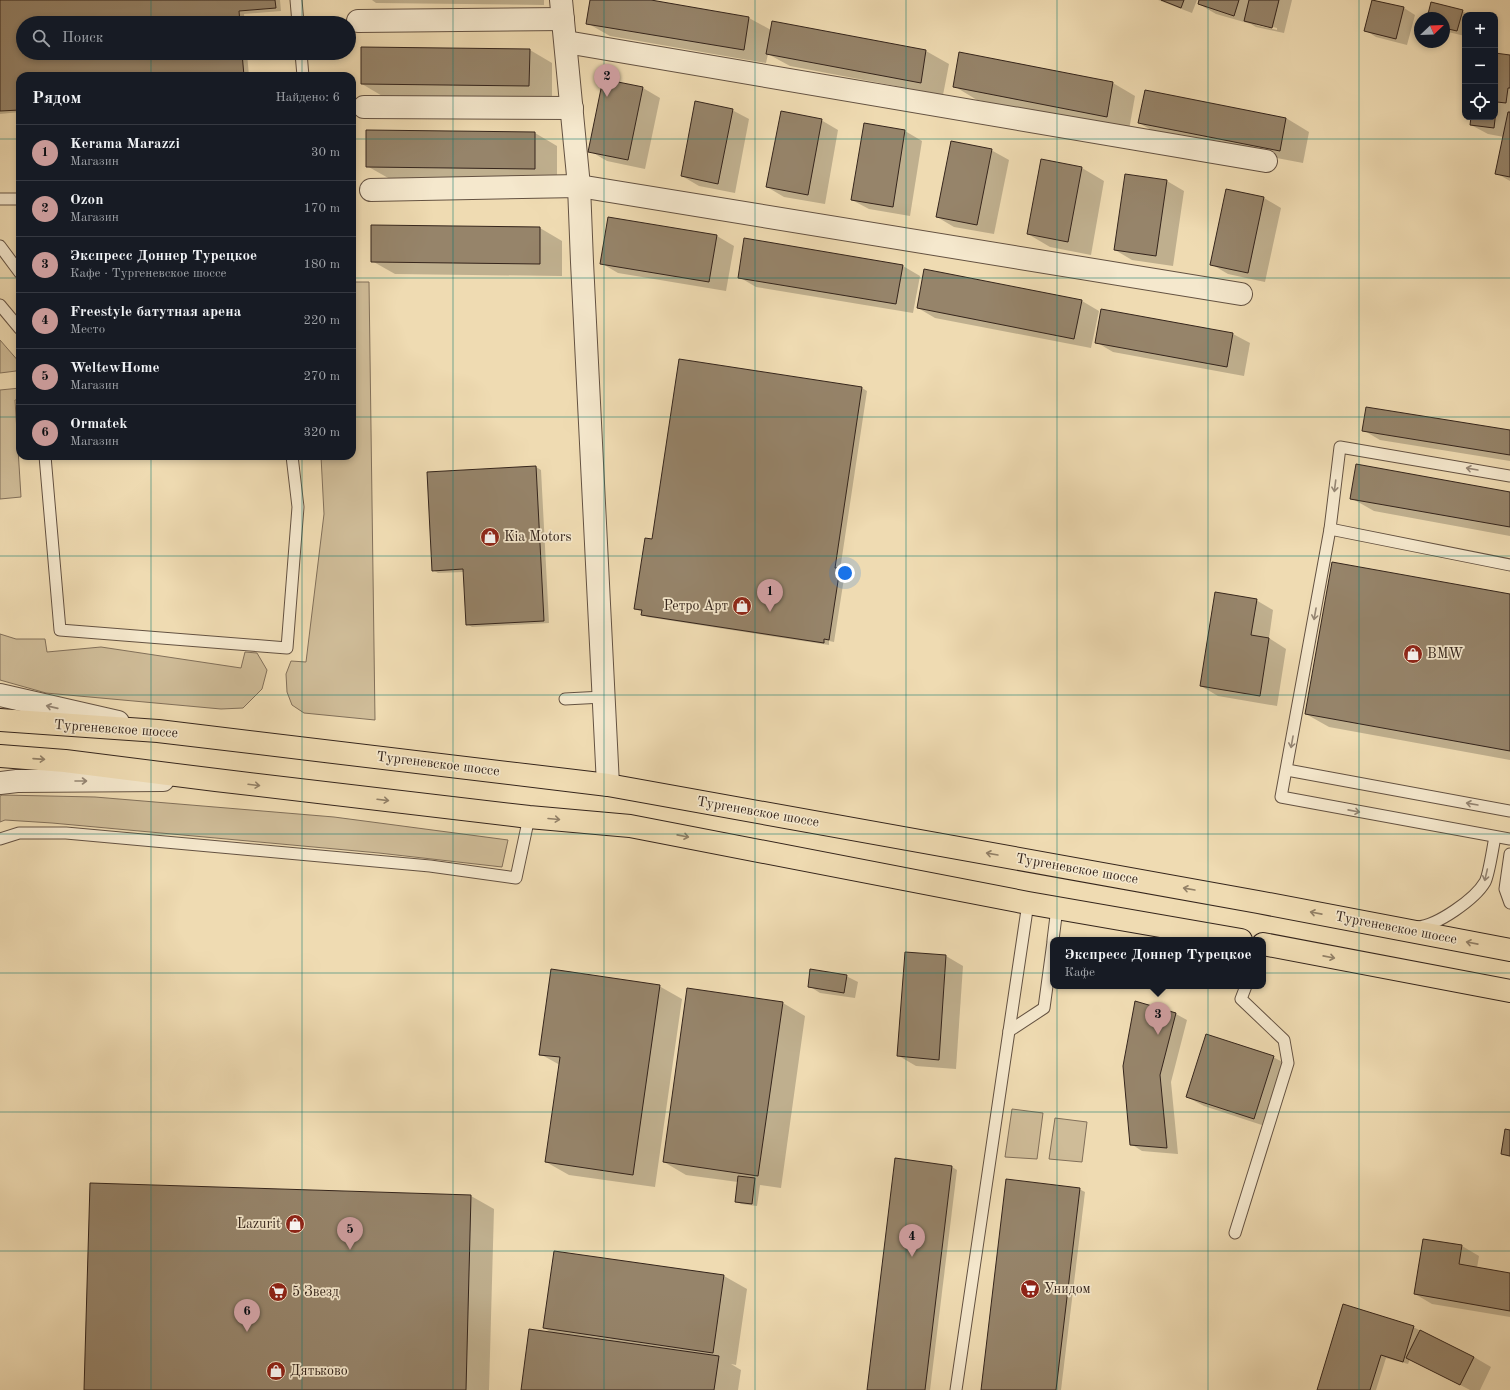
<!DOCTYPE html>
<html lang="ru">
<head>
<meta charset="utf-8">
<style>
  body { margin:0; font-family:"Old Standard TT",serif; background:#20242c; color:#f1f3f6 }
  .controls { position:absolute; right:12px; top:12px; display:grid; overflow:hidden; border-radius:8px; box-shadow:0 2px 6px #0003 }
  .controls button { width:36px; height:36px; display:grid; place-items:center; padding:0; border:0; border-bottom:1px solid #363941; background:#171b24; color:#f1f3f6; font:20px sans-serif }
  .compass { position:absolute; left:1414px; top:12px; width:36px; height:36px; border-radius:50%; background:#171b24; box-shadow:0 2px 6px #0003; rotate:67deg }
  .you { position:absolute; left:845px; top:573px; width:14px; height:14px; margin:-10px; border:3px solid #fff; border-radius:50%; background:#1a73e8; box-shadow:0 0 0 6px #1a73e833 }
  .badge { display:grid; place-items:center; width:26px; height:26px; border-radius:50%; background:#c59692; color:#111; font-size:13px; font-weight:700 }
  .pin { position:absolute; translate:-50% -33px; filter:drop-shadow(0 1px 2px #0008) }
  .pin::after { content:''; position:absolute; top:21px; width:14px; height:12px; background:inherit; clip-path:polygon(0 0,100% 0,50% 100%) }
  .popup { position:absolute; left:1050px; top:937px; width:216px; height:52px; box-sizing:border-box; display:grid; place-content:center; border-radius:8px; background:#171b24; filter:drop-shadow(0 1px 3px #0005); font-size:13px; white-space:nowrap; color:#9ea1a6 }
  .popup b { font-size:15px; color:#f1f3f6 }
  .popup::after { content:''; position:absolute; left:50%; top:100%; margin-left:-8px; border:8px solid transparent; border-top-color:#171b24 }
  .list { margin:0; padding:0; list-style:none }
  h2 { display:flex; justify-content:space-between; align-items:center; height:52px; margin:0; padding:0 16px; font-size:17px }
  h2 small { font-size:13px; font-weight:400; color:#9ea1a6 }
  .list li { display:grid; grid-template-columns:26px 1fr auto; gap:12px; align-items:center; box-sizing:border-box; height:56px; padding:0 16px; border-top:1px solid #363941 }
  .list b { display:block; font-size:15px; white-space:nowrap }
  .list p { margin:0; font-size:13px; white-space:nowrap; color:#9ea1a6 }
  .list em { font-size:13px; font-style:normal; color:#9ea1a6 }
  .icon { flex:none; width:22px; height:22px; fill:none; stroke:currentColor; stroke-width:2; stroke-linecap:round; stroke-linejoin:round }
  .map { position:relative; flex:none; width:1510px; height:1390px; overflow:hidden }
  .search { position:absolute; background:#171b24; box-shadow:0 2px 6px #0003; left:16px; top:16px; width:340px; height:44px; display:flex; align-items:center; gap:10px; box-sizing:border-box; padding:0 14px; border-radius:22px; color:#9ea1a6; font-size:15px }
  .panel { position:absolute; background:#171b24; box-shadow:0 2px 6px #0003; left:16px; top:72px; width:340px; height:388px; border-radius:12px }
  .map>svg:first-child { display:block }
</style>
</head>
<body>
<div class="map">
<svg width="1510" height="1390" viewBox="0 0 1510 1390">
  <rect width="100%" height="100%" fill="#efdbb2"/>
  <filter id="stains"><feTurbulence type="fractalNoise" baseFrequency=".005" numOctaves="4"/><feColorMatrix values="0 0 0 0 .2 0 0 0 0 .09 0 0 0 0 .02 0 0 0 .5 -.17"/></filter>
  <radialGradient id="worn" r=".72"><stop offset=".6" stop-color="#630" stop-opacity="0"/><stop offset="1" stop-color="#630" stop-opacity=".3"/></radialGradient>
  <!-- green -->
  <g fill="#cfbc98" stroke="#82705a">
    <polygon points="352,282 369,282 375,720 304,713 292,705 287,692 286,674 291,661 306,662 324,514 321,456 352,456"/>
    <polygon points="0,340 20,363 16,371 0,373"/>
    <polygon points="20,388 20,399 15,400 21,497 0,499 0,390"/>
    <polygon points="0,634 16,639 45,639 47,652 101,647 241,668 245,652 257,653 267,670 262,689 243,708 221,709 46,693 0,680"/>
    <polygon points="2,795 95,797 334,817 508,840 502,867 379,853 52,823 5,820 0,822 0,796"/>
    <polygon points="1012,1109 1043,1113 1037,1159 1005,1157"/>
    <polygon points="1055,1118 1087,1122 1082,1162 1049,1159"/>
  </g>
  <!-- shadow -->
  <g fill="#0003" fill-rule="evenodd">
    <polygon points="0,0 280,0 281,11 244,14 245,23 23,23 23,53 247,53 249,76 20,76 20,112 0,114"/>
    <polygon points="372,0 544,0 544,5 376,3"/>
    <polygon points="591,0 645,0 749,18 771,30 772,22 926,51 949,64 943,95 790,66 768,54 766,63 610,36 587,23"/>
    <polygon points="1158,0 1197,0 1192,13"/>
    <path d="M 1200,0 L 1292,0 L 1284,33 L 1256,27 L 1251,24 L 1216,14 L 1199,4 ZM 1256,23 L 1277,28 L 1277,30 L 1256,25 Z"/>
    <polygon points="1373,0 1404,8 1415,15 1407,45 1376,37 1365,30"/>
    <polygon points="1462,11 1470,15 1465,15 1465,36 1444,31 1444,18 1428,18"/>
    <polygon points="530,50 552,63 552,99 384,97 362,84"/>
    <polygon points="1495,54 1510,56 1510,181 1496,173 1504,137 1488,134 1471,125 1472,117 1495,117"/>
    <polygon points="1113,83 1135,96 1129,130 977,100 954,86"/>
    <polygon points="643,88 660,98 645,169 607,161 590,151"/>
    <polygon points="1145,91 1286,118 1309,132 1303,163 1162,136 1139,123"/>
    <polygon points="732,110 749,119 735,193 699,186 682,176"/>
    <polygon points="821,120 838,130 825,204 784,197 767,187"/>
    <polygon points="865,124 905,131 922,141 910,216 869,209 852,200"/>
    <polygon points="535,133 557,146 557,181 390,179 367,166"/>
    <polygon points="991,150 1009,160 994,234 954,227 937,217"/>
    <polygon points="1082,168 1104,181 1091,255 1050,247 1028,234"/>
    <polygon points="1126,175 1167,181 1184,191 1173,266 1132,260 1115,250"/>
    <polygon points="1227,190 1264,198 1281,208 1265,282 1228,274 1211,264"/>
    <polygon points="540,228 562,241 562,276 395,274 372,261"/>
    <polygon points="717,236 734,246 726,291 618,273 601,263"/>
    <polygon points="903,266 920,276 913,313 756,287 739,277"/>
    <polygon points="1082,301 1099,311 1091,348 935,318 918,308"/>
    <polygon points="1233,334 1250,343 1244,376 1113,352 1096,342"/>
    <polygon points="862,388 867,391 840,570 845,572 834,642 829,641 829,645 647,617 642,614 642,612 635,609 653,540"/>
    <polygon points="1363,430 1510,431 1510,461 1380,440"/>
    <polygon points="536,467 541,470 549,623 472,627 467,624 464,572 438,573 433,570"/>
    <polygon points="1510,493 1510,536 1374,511 1351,498"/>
    <polygon points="1510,595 1510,760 1329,727 1306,714"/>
    <polygon points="1256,600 1273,610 1269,638 1286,649 1277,706 1218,696 1201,686"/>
    <polygon points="946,956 963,966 956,1069 916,1066 899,1056"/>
    <polygon points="846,976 858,982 855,998 820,993 809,986"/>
    <polygon points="659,986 682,999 655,1187 569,1175 546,1162 560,1065 540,1054"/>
    <polygon points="1136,1002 1176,1014 1187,1020 1171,1082 1178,1154 1142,1151 1131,1144"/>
    <polygon points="783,1003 805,1016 781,1188 760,1185 757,1206 741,1204 736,1201 738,1182 686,1175 664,1162"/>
    <polygon points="1273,1057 1290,1066 1271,1128 1204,1106 1187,1097"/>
    <polygon points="1510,1131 1510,1157 1502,1154"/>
    <polygon points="952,1167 957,1170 930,1390 868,1390"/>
    <polygon points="1079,1189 1085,1192 1061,1390 982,1390"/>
    <polygon points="471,1196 494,1209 489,1390 85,1390"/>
    <polygon points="1462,1246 1479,1256 1477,1268 1510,1274 1510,1317 1432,1304 1415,1294"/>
    <polygon points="555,1252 724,1276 747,1289 736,1365 731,1364 741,1370 738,1390 522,1390 554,1334 544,1328"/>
    <polygon points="1413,1327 1419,1330 1417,1336 1474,1357 1491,1367 1480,1390 1470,1390 1410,1359 1408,1364 1386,1358 1376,1390 1318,1390"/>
  </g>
  <!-- building -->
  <g fill="#96846a" stroke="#35251c">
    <polygon points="0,0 275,0 276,8 239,11 240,23 23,23 23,53 242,53 244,76 20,76 20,110 0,111"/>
    <polygon points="590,0 651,0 749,17 744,50 586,24"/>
    <polygon points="1161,0 1184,0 1181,8"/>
    <polygon points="1199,0 1239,0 1234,16 1198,4"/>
    <polygon points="1249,0 1279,0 1272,28 1244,21"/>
    <polygon points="1372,0 1404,7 1396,39 1364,31"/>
    <polygon points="1431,2 1463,10 1457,31 1444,28 1444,18 1427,18"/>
    <polygon points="772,21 926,50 921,83 766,54"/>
    <polygon points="361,47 530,49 529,86 361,84"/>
    <polygon points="959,52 1113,82 1107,117 953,87"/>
    <polygon points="1495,53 1510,55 1510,88 1508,88 1506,103 1497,102 1494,128 1470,125 1471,117 1495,117"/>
    <polygon points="603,79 643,87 628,160 588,152"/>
    <polygon points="1145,90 1286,118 1280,151 1138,123"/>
    <polygon points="695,101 733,109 718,184 681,176"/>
    <polygon points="781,111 822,119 808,195 766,187"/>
    <polygon points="1508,112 1510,112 1510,177 1495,174"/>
    <polygon points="864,123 905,130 893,207 851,200"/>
    <polygon points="366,130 535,132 535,169 366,167"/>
    <polygon points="951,141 992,149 977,225 936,217"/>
    <polygon points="1041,159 1082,167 1068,242 1027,234"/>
    <polygon points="1125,174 1167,180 1156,256 1114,250"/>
    <polygon points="1226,189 1264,197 1248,273 1210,265"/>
    <polygon points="608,217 717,235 709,282 600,264"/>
    <polygon points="371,225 540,227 540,264 371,262"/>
    <polygon points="744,238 903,265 896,304 738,278"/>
    <polygon points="924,269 1082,300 1074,339 917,308"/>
    <polygon points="1101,309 1233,333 1227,367 1095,343"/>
    <polygon points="679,359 862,387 835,568 840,568 829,640 824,639 824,643 641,615 642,610 634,609 645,538 652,539"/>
    <polygon points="1366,407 1510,430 1510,455 1362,431"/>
    <polygon points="1356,464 1510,492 1510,527 1350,499"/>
    <polygon points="536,466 544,621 466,625 463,569 432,571 427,472"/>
    <polygon points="1332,562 1510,594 1510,751 1305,714"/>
    <polygon points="1215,592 1257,599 1251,635 1269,638 1260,696 1200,686"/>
    <polygon points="905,952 946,955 939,1060 897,1056"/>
    <polygon points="551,969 660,985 633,1175 545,1162 560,1057 539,1055"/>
    <polygon points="810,969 847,975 844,993 808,987"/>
    <polygon points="687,988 783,1002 758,1176 663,1162"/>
    <polygon points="1135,1001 1176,1013 1160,1075 1167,1148 1130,1145 1123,1066"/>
    <polygon points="1206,1034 1274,1056 1254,1119 1186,1097"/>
    <polygon points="1505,1129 1510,1130 1510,1156 1501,1154"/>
    <polygon points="895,1158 952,1166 925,1390 867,1390"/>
    <polygon points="738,1176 755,1178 752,1204 735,1202"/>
    <polygon points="1006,1179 1080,1188 1056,1390 981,1390"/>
    <polygon points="90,1183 471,1195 466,1390 84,1390"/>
    <polygon points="1423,1239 1462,1245 1459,1264 1510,1273 1510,1311 1414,1294"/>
    <polygon points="554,1251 724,1275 713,1353 543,1328"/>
    <polygon points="1343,1304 1414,1326 1403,1362 1381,1355 1370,1390 1317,1390"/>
    <polygon points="529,1329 719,1356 714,1390 521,1390"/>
    <polygon points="1420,1330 1474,1357 1460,1385 1406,1358"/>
  </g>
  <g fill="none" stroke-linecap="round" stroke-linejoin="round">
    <!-- service casing -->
    <g stroke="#645242" stroke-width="13">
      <g id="service">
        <polyline points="296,0 298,23"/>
        <polyline points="301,53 303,76"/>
        <polyline points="0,199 20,199"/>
        <polyline points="0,246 20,273"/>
        <polyline points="0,305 20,329"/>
        <polyline points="45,456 60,630 287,648 298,507 292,456"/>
        <polyline points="1510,476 1340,447 1330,529 1281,797 1510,839"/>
        <polyline points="1330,529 1510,565"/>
        <polyline points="565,699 603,697"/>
        <polyline points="1287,770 1510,811"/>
        <polyline points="0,839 19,833 66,833 430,866 516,878 529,817"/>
        <polyline points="1510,854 1505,889 1510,903"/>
        <path d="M 1417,927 C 1437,926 1475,899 1485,882 C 1489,875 1493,846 1495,837"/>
        <polyline points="1053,940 1057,908"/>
        <polyline points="1009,1031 1028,903"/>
        <polyline points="1235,1233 1288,1063 1284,1040 1241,999 1246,986"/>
        <polyline points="956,1390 1009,1031 1044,1008 1053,942"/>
      </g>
    </g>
    <!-- minor casing -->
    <g stroke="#645242" stroke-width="24">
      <g id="minor">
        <polyline points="561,0 579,186 582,262 608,785"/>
        <polyline points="358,21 563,19"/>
        <polyline points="566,42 1266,161"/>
        <polyline points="364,107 572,108"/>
        <polyline points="371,190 579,186 1241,294"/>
        <polyline points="0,695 118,722"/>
        <polyline points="0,783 17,781 163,780"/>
      </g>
    </g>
    <!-- trunk casing -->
    <g stroke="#35251c" stroke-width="24">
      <g id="trunk">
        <polyline points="0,720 158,731 608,785 1258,902 1510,950"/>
        <polyline points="0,756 65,761 216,780 529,817 630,826 1028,903 1241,940"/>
        <polyline points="1263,944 1510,991"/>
      </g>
    </g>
    <!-- service -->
    <use href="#service" stroke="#f5e8cd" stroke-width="11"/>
    <!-- minor -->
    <use href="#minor" stroke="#f5e8cd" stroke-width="22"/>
    <!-- trunk -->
    <use href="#trunk" stroke="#efdbb2" stroke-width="22"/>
  </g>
  <!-- one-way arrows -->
  <defs><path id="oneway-shaft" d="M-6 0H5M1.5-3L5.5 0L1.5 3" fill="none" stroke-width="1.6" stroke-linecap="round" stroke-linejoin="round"/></defs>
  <g stroke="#958674">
    <use href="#oneway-shaft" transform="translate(1472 469) rotate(-170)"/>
    <use href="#oneway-shaft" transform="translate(1335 486) rotate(97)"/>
    <use href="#oneway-shaft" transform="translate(1315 614) rotate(100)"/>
    <use href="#oneway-shaft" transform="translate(52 707) rotate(-167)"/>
    <use href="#oneway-shaft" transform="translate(1292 742) rotate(100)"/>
    <use href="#oneway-shaft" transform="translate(81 781)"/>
    <use href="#oneway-shaft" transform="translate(1472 804) rotate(-170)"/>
    <use href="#oneway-shaft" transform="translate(1354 811) rotate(11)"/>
    <use href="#oneway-shaft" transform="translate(1486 875) rotate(103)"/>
  </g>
  <g stroke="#928067">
    <use href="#oneway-shaft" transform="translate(39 759) rotate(4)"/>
    <use href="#oneway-shaft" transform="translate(254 785) rotate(7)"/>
    <use href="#oneway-shaft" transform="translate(383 800) rotate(7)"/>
    <use href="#oneway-shaft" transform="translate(554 819) rotate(5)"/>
    <use href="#oneway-shaft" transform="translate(683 836) rotate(11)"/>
    <use href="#oneway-shaft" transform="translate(992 854) rotate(-170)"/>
    <use href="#oneway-shaft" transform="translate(1189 889) rotate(-170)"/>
    <use href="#oneway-shaft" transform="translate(1316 913) rotate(-169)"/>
    <use href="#oneway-shaft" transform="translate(1472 943) rotate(-169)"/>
    <use href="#oneway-shaft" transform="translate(1329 957) rotate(11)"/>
  </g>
  <!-- grid -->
  <path fill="none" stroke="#0f766e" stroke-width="1" stroke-opacity="0.55" d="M 151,0 L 151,23M 302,0 L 302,23M 453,0 L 453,1390M 604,0 L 604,1390M 755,0 L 755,1390M 906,0 L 906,1390M 1057,0 L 1057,1390M 1208,0 L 1208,1390M 1359,0 L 1359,1390M 151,53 L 151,76M 302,53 L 302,76M 0,139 L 20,139M 352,139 L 1510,139M 0,278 L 20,278M 352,278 L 1510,278M 0,417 L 20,417M 352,417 L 1510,417M 151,456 L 151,1390M 302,456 L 302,1390M 0,556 L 1510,556M 0,695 L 1510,695M 0,834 L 1510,834M 0,973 L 1510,973M 0,1112 L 1510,1112M 0,1251 L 1510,1251"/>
  <!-- icons -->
  <defs>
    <g id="shop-disc" transform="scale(1)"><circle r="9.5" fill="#8f2418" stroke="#f5e8cd"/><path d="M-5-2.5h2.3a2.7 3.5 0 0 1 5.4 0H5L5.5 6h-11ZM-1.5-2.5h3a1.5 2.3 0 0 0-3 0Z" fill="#fff"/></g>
    <g id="supermarket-disc" transform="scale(1)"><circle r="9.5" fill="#8f2418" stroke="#f5e8cd"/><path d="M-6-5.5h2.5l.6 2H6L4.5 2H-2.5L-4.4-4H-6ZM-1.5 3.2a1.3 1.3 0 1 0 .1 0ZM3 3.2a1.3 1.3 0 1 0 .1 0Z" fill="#fff"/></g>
  </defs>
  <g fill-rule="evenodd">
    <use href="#shop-disc" x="490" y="537"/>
    <use href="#shop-disc" x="742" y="606"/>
    <use href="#shop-disc" x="1413" y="654"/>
    <use href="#shop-disc" x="295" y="1224"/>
    <use href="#supermarket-disc" x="1030" y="1289"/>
    <use href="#supermarket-disc" x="278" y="1292"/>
    <use href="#shop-disc" x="276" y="1371"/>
  </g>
  <g text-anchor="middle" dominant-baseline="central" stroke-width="3.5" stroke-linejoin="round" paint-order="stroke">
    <!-- poi labels -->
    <g font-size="14" fill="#35251c" stroke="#f5e8cd" text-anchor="start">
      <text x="504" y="537">Kia Motors</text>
      <text x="728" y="606" text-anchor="end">Ретро Арт</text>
      <text x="1427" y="654">BMW</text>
      <text x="281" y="1224" text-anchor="end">Lazurit</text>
      <text x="1044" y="1289">Унидом</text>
      <text x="292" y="1292">5 Звезд</text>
      <text x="290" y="1371">Дятьково</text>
    </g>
    <!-- street labels -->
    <g font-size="14" fill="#35251c" stroke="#f5e8cd">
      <text transform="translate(116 729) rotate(4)">Тургеневское шоссе</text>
      <text transform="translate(438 764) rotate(7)">Тургеневское шоссе</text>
      <text transform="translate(758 812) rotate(10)">Тургеневское шоссе</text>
      <text transform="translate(1077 869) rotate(10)">Тургеневское шоссе</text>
      <text transform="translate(1396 928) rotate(11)">Тургеневское шоссе</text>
    </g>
  </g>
  <rect width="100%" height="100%" filter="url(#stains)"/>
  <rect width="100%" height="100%" fill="url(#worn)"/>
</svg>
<div class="controls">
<button>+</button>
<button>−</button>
<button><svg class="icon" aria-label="locate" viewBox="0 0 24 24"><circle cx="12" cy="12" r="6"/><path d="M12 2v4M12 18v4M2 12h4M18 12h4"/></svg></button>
</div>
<svg class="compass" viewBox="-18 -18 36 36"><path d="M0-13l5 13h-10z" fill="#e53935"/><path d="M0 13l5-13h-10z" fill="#9ea1a6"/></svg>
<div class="you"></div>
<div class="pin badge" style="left:770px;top:612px">1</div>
<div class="pin badge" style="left:607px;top:97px">2</div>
<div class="pin badge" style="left:1158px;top:1035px">3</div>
<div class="popup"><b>Экспресс Доннер Турецкое</b>Кафе</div>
<div class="pin badge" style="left:912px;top:1257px">4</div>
<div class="pin badge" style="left:350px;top:1250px">5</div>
<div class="pin badge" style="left:247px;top:1332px">6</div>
<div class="search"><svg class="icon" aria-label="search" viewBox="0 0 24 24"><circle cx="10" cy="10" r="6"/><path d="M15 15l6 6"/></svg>Поиск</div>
<section class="panel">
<h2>Рядом<small>Найдено: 6</small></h2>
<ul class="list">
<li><span class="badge">1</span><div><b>Kerama Marazzi</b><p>Магазин</p></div><em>30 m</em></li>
<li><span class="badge">2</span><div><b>Ozon</b><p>Магазин</p></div><em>170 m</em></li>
<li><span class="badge">3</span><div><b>Экспресс Доннер Турецкое</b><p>Кафе · Тургеневское шоссе</p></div><em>180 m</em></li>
<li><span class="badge">4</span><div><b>Freestyle батутная арена</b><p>Место</p></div><em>220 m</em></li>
<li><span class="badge">5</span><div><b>WeltewHome</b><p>Магазин</p></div><em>270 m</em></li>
<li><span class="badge">6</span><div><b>Ormatek</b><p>Магазин</p></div><em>320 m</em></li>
</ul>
</section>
</div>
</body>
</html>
